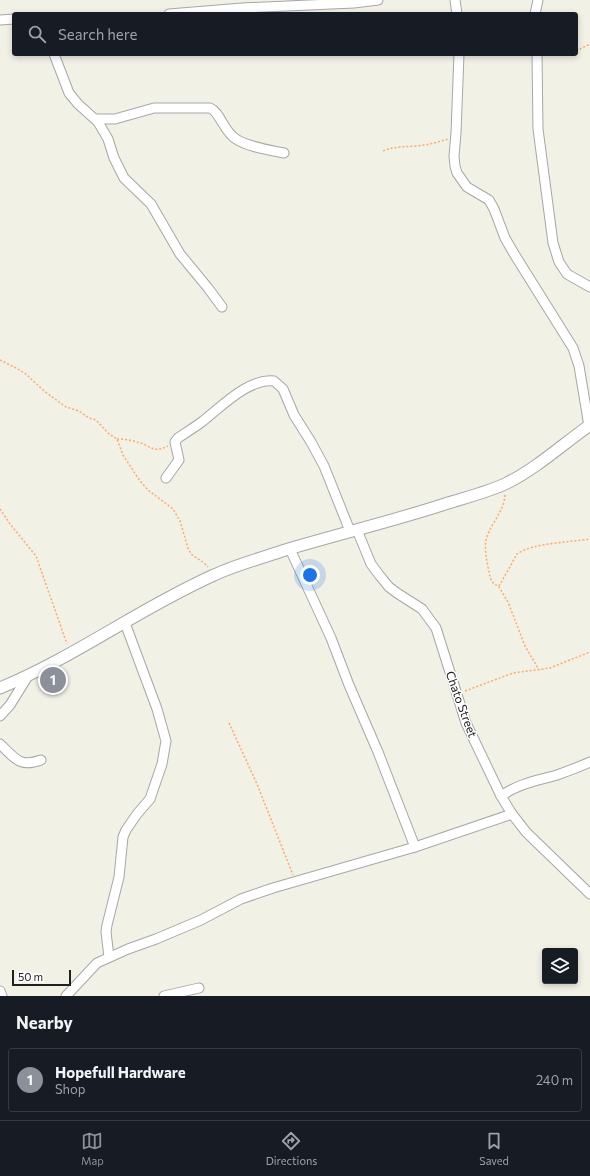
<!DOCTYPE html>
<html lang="en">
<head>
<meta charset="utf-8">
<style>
  body { margin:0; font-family:Commissioner,sans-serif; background:#242831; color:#f1f3f6 }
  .controls { position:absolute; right:12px; bottom:12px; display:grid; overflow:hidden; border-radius:4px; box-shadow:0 2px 6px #0003 }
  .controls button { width:36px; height:36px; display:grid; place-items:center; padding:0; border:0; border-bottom:1px solid #363941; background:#171b24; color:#f1f3f6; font:20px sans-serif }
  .scale { position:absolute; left:12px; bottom:10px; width:59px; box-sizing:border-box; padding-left:4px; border:2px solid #202020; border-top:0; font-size:11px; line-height:14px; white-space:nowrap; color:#202020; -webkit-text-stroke:3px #fff; paint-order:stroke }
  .you { position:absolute; left:310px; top:575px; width:14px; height:14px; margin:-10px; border:3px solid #fff; border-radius:50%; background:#1a73e8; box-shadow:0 0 0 6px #1a73e833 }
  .badge { display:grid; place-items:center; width:26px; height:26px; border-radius:50%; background:#8c9099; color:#fff; font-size:13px; font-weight:700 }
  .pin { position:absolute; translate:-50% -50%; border:2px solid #fff; box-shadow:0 1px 4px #0006 }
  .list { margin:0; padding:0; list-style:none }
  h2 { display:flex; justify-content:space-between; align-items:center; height:52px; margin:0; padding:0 16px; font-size:17px }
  h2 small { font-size:13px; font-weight:400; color:#9ea1a6 }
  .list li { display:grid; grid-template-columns:26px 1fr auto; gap:12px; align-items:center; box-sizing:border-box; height:64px; margin:0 8px 8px; padding:0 8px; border:1px solid #363941; border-radius:4px }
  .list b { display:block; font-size:15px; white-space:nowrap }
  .list p { margin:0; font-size:13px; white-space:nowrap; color:#9ea1a6 }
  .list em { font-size:13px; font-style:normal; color:#9ea1a6 }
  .icon { flex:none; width:22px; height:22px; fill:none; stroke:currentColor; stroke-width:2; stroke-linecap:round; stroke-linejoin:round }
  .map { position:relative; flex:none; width:590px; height:996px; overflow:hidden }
  .search { position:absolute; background:#171b24; box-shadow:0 2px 6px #0003; left:12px; right:12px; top:12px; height:44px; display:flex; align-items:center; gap:10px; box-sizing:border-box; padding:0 14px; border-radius:4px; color:#9ea1a6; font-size:15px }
  .sheet { height:124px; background:#171b24 }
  nav { display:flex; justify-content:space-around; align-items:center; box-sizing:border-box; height:56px; border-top:1px solid #363941; background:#171b24; font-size:11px; color:#9ea1a6 }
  nav a { display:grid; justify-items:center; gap:2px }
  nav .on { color:#8c9099 }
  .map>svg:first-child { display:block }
</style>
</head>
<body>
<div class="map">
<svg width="590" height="996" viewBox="0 0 590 996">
  <rect width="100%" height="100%" fill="#f1f1e6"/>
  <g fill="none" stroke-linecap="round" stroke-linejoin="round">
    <!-- minor casing -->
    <g stroke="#a7a7a7" stroke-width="11">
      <g id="minor">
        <polyline points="455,0 457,14"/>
        <polyline points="169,14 242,8 354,3 378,0"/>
        <polyline points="535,14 538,0"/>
        <polyline points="0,20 14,19"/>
        <polyline points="54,54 69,93 78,104 98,122 108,139 114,158 124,178 151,204 180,254 208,288 222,307"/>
        <polyline points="459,54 456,133 454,156 455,166 457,173 467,187 489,200 494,209 505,238 513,252 573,348 579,366 589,426"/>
        <polyline points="537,54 538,129 553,243 559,262 567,274 590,287"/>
        <path d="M 96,119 L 115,119 L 154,108 L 210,108 C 220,112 224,132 236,139 C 248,147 270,150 284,153"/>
        <path d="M 166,478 L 179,460 L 175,442 L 178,438 C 187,432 195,427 203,421 C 222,406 249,378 274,381 L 283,389 L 294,415 L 311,442 L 324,466 L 350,531"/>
        <polyline points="357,530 371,564 380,576 389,587 397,593 422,609 436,628 466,723 501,796 512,814 526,832 590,894"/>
        <polyline points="290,549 331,638 349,685 378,752 415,847"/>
        <polyline points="0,716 10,705 28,676"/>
        <path d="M 0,744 C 15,758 19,768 41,760"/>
        <path d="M 501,796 C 520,783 536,781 557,775 C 568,771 579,767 590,762"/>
        <polyline points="109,957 106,932 107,925 119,877 123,837 126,830 137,814 150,799 162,764 166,741 157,709 125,623"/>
        <polyline points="0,991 2,996"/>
        <polyline points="66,996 97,963 128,949 156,939 201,920 241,899 273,888 415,847 512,814"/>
        <polyline points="164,996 199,988"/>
      </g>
    </g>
    <!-- tertiary casing -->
    <g stroke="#a7a7a7" stroke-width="13">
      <path id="tertiary" d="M 0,688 C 75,657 140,608 214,575 C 235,565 259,559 282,551 C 335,535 389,522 442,505 C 463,498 486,493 507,483 C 537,468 563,444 590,425"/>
    </g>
    <!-- path -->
    <g stroke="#ffa969" stroke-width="1.5" stroke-dasharray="2 2" stroke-linecap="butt">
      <polyline points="576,51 590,44"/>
      <path d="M 383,151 C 395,146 405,147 417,146 C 428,145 438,142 448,139"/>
      <polyline points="0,360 16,368 26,374 44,391 66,407 79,411 89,418 96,420 109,434 117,439 123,455 140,481 148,490 173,509 180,521 188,548 191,554 204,563 208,567"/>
      <path d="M 117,439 C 124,439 131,440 137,442 C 151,445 152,454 168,446"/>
      <path d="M 505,495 C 504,512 490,524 486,540 C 484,552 488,566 490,577 L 492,582 L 499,587 L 508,602 L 525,646 L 539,670"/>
      <polyline points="0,509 10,524 36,556 67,644"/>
      <path d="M 499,586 L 517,554 C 532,543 571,542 590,539"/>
      <polyline points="465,691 513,673 550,668 590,652"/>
      <polyline points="229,723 257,784 293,875"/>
    </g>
    <!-- minor -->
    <use href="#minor" stroke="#fff" stroke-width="9"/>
    <!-- tertiary -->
    <use href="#tertiary" stroke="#fff" stroke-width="11"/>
  </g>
  <g text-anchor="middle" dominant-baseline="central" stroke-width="3" stroke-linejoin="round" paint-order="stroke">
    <!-- street labels -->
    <g font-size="12" fill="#202020" stroke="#fff">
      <text transform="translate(462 704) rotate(70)">Chato Street</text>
    </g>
  </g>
</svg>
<div class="controls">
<button><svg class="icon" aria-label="layers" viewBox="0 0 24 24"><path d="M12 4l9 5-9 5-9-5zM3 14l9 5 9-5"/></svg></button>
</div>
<div class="scale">50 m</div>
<div class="you"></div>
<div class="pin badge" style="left:53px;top:680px">1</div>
<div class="search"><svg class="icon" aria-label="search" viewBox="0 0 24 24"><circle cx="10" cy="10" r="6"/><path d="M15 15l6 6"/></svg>Search here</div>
</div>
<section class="sheet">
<h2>Nearby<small></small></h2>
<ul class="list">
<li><span class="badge">1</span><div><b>Hopefull Hardware</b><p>Shop</p></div><em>240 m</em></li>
</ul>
</section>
<nav>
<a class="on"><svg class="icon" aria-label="map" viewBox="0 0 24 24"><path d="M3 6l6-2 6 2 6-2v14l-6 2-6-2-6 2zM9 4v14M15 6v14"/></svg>Map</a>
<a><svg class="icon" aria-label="directions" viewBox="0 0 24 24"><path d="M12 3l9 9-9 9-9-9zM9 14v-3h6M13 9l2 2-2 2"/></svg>Directions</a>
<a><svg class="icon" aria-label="saved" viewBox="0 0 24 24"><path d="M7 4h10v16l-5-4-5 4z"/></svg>Saved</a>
</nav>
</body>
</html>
